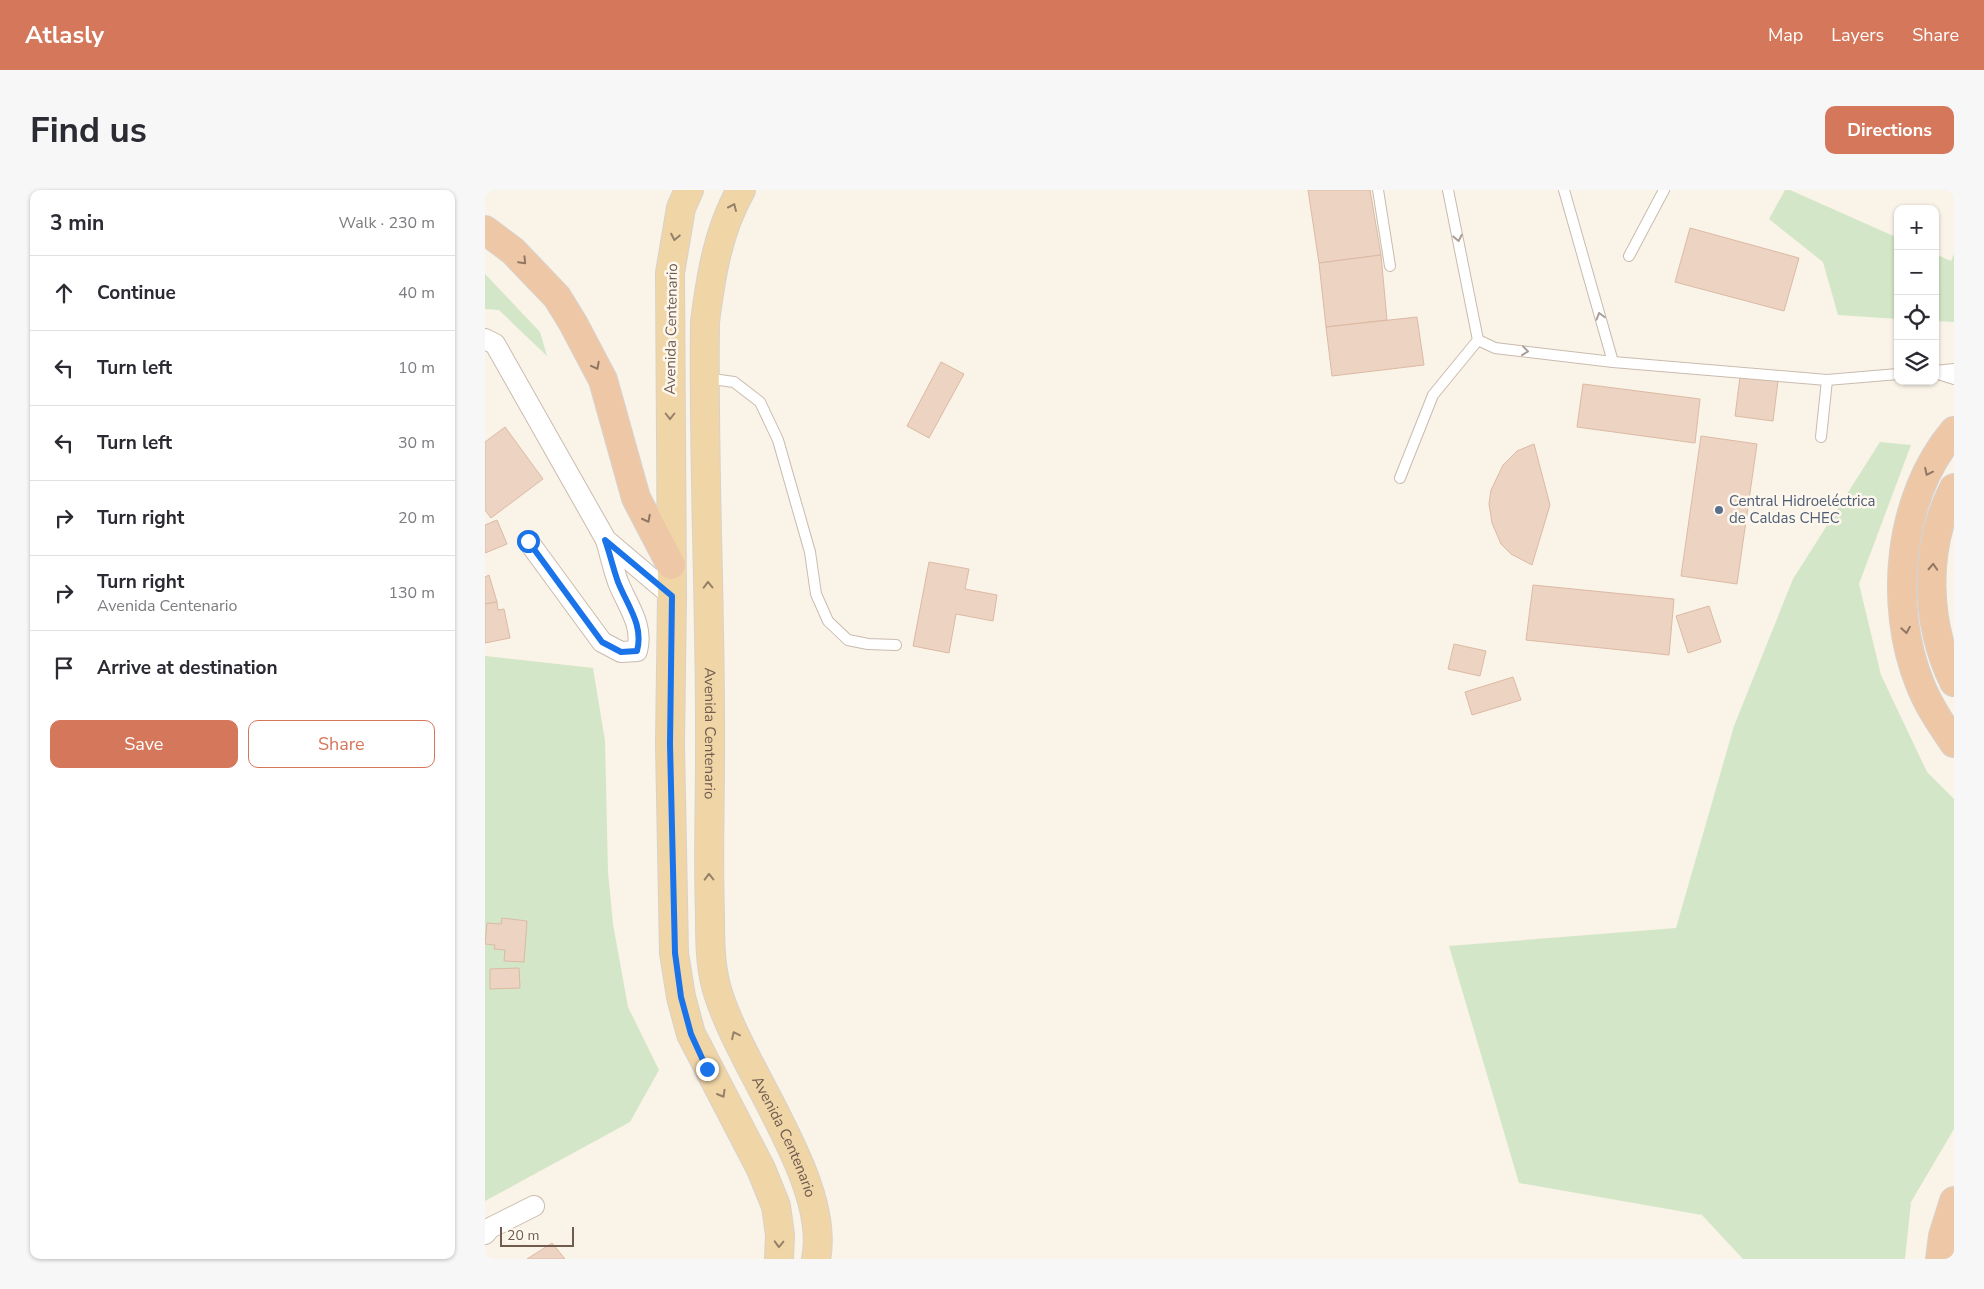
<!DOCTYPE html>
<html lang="en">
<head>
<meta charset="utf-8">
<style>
  body { margin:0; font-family:"Nunito Sans",sans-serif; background:#f7f7f7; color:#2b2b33 }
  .controls { position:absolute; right:15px; top:15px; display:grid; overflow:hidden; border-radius:10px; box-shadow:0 1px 4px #0004 }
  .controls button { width:45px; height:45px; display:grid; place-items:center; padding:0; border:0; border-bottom:1px solid #e1e1e2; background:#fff; color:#2b2b33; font:25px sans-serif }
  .scale { position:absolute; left:15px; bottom:12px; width:74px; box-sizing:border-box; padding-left:5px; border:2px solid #705b4f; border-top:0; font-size:14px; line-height:18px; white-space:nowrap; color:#705b4f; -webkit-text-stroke:4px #fdf7ed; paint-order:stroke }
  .stop { position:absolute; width:15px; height:15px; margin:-11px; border:4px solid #1a73e8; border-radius:50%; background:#fff }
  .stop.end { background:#1a73e8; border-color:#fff; box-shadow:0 1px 5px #0008 }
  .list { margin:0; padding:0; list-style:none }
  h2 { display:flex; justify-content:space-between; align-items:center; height:65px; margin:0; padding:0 20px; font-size:21px }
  h2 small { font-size:16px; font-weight:400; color:#7c7c81 }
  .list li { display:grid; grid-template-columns:32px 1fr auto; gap:15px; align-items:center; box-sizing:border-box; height:75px; padding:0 20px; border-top:1px solid #e1e1e2 }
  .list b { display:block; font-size:19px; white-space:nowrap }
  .list p { margin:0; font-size:16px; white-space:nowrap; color:#7c7c81 }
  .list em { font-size:16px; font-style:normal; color:#7c7c81 }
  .actions { display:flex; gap:10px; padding:15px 20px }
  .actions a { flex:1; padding:11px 0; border:1px solid #d5775b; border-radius:10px; text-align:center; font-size:18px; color:#d5775b }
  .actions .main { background:#d5775b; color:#fff }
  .icon { flex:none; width:28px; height:28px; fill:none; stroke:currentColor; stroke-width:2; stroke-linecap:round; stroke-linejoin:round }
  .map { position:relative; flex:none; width:1469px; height:1069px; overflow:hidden; border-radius:10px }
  header { display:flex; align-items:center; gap:30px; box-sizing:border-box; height:70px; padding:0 25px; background:#d5775b; color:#fff }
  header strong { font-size:24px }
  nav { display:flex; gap:28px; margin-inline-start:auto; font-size:18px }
  .intro { display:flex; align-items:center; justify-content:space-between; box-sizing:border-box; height:120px; padding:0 30px }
  h1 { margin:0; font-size:35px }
  .button { padding:12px 22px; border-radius:10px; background:#d5775b; color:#fff; font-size:18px; font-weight:700 }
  main { display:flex; gap:30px; padding:0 30px }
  aside { flex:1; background:#fff; border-radius:10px; box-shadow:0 1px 4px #0004 }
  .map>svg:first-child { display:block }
</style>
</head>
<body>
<header>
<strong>Atlasly</strong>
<nav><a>Map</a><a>Layers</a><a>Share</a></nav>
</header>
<div class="intro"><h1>Find us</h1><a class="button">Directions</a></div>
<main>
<aside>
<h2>3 min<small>Walk · 230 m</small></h2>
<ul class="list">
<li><svg class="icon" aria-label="ahead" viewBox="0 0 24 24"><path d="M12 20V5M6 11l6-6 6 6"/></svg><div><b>Continue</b></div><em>40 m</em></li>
<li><svg class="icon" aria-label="left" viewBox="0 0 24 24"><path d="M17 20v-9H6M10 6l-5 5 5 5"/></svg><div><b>Turn left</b></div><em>10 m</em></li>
<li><svg class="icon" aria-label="left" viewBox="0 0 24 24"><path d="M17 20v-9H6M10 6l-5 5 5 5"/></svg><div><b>Turn left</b></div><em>30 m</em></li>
<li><svg class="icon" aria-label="right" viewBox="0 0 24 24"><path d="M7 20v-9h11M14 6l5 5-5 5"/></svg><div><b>Turn right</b></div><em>20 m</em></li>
<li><svg class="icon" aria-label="right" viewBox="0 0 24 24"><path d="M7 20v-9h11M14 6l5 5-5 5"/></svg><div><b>Turn right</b><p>Avenida Centenario</p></div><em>130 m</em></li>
<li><svg class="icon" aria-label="arrive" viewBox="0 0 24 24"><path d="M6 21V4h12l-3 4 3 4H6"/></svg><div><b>Arrive at destination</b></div></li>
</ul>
<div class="actions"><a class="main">Save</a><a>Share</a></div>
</aside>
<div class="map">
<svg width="1469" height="1069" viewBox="0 0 1469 1069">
  <rect width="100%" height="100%" fill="#faf3e7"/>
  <!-- green -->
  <g fill="#d3e6c7">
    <polygon points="1300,0 1305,0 1413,48 1413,129 1353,125 1338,72 1284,29"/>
    <polygon points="1450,64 1466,71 1469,64 1469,132 1450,131"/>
    <polygon points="0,84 55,142 62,166 14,120 0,119"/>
    <polygon points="1395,252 1426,255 1374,394 1396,485 1442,582 1469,609 1469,939 1426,1012 1420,1069 1258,1069 1217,1025 1034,993 964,756 1191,738 1249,536 1308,389"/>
    <polygon points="0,466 108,478 120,551 123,682 128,734 143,817 174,880 145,932 0,1011"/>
  </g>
  <!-- building -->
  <g fill="#ecd3c2" stroke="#dcbaa4">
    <polygon points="823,0 885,0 896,65 834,73"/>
    <polygon points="1205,38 1314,68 1299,121 1190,92"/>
    <polygon points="896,65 902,130 841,137 834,73"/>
    <polygon points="932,127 939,175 847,186 841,137"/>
    <polygon points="456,172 479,184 444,248 422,236"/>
    <polygon points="1255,187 1293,191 1288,231 1250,226"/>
    <polygon points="1098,194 1215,209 1210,253 1092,237"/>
    <polygon points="20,237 58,289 6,328 0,320 0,252"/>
    <polygon points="1216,246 1272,254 1252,394 1196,386"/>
    <polygon points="1049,254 1065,315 1047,375 1026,364 1016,354 1007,333 1004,314 1006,300 1018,275 1032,261"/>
    <polygon points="12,330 22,354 0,363 0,335"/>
    <polygon points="444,372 484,379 480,399 512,405 508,431 471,424 464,463 428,456"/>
    <polygon points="4,385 12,412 0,414 0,387"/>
    <polygon points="1048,395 1189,409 1184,465 1041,450"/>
    <polygon points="12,412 13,420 19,419 25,448 0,453 0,414"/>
    <polygon points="1224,416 1236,452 1203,463 1191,426"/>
    <polygon points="969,454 1001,461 995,486 963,479"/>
    <polygon points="1028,487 1036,510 987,525 980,502"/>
    <polygon points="17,728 42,731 39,772 19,771 20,760 9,759 10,755 0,754 2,733 16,734"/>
    <polygon points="34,778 35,798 5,799 5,779"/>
    <polygon points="67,1053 80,1069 42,1069"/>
  </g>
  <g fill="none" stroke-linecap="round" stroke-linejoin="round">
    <!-- service casing -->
    <g stroke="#cabbae" stroke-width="12">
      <g id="service">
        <polyline points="893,0 905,76"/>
        <polyline points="963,0 993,150"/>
        <polyline points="1079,0 1128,172"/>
        <polyline points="1144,66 1179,0"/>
        <polyline points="993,150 1010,158 1128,172 1342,190 1413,184"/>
        <polyline points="1450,181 1469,179"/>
        <polyline points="1450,183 1469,189"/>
        <polyline points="220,188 249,192 275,212 293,250 325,362 331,404 343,431 363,450 383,454 411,455"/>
        <polyline points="1336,247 1342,190"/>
        <polyline points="915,288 948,205 993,150"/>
      </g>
    </g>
    <!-- minor casing -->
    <g stroke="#cabbae" stroke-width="22">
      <g id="minor">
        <polyline points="0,149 10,154 121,350 187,406"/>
        <path d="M 43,351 L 117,452 L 136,462 L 152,461 C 159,435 142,415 133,392 C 128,378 125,364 121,350"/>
        <polyline points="0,1044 5,1038 49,1016"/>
      </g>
    </g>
    <!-- primary casing -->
    <g stroke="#d7d1ce" stroke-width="30">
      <g id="primary">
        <polyline points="204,0 196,18 185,83 187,406 185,554 189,763 196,807 206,844 276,979 291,1016 295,1045 294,1069"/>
        <path id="s1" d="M 256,0 C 233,41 226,85 220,132 C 218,276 226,421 225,565 C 225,619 223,671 225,724 C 225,749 225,773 231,796 C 252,875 347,990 331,1069"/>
      </g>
    </g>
    <!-- trunk casing -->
    <g stroke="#d7d1ce" stroke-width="30">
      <g id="trunk">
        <polyline points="0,40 28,61 72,107 88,133 118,190 151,308 186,375"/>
        <path d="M 1469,241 C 1413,307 1403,415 1435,494 C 1443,515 1456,534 1469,553"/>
        <path d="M 1469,298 C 1438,357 1440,432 1469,492"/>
        <polyline points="1455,1069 1458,1046 1469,1011"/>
      </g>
    </g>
    <!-- service -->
    <use href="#service" stroke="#fff" stroke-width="10"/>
    <!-- minor -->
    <use href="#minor" stroke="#fff" stroke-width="20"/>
    <!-- primary -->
    <use href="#primary" stroke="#f0d6a7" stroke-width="28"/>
    <!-- trunk -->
    <use href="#trunk" stroke="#eec8a6" stroke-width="28"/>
  </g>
  <!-- one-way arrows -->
  <defs><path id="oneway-chevron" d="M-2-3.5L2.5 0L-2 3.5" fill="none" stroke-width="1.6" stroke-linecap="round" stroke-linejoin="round" transform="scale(1.25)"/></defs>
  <g stroke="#968069">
    <use href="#oneway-chevron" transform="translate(248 17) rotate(-66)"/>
    <use href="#oneway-chevron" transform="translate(190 47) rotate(101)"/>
    <use href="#oneway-chevron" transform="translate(185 226) rotate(90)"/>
    <use href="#oneway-chevron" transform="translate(223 395) rotate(-91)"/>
    <use href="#oneway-chevron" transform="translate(224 687) rotate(-91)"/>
    <use href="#oneway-chevron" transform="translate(250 845) rotate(-116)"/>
    <use href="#oneway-chevron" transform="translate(237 904) rotate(60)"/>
    <use href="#oneway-chevron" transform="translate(294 1054) rotate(92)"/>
  </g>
  <g stroke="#a99d95">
    <use href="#oneway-chevron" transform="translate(973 48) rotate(79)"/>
    <use href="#oneway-chevron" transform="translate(1115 126) rotate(-106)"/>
    <use href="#oneway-chevron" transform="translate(1040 161) rotate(7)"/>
  </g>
  <g stroke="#907665">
    <use href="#oneway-chevron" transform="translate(38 71) rotate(46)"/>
    <use href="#oneway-chevron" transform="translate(111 176) rotate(62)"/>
    <use href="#oneway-chevron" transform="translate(1443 282) rotate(116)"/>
    <use href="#oneway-chevron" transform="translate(162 329) rotate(63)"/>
    <use href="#oneway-chevron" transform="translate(1448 377) rotate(-87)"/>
    <use href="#oneway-chevron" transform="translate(1421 440) rotate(81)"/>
  </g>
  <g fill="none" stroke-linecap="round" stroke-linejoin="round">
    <!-- route -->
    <path stroke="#1a73e8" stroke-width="6" d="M 43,351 L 117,452 L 136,462 L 152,461 C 159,435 142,415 133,392 C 128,378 125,364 120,350 L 187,406 L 185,554 L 190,763 L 196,807 L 206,844 L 222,879"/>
  </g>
  <!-- markers -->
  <circle fill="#5c6f8a" stroke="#fdf7ed" stroke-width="2" cx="1234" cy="320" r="5"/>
  <g text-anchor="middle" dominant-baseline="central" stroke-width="5" stroke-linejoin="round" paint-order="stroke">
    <!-- street labels -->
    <g font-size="15" fill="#705b4f" stroke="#fdf7ed">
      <text transform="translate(186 139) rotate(-89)">Avenida Centenario</text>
      <text stroke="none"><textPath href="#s1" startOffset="549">Avenida Centenario</textPath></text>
      <text stroke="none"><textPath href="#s1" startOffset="968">Avenida Centenario</textPath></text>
    </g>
    <!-- service labels -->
    <g font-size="15" fill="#4e5e75" stroke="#fdf7ed" text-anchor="start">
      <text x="1244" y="311">Central Hidroeléctrica<tspan x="1244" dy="17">de Caldas CHEC</tspan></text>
    </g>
  </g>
</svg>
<div class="controls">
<button>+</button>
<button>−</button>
<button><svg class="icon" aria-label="locate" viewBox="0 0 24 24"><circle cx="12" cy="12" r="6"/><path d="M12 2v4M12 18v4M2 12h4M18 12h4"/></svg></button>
<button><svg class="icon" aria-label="layers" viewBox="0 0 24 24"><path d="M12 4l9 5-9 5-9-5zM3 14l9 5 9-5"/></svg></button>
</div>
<div class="scale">20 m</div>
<div class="stop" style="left:43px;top:351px"></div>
<div class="stop end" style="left:222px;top:879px"></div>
</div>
</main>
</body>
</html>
